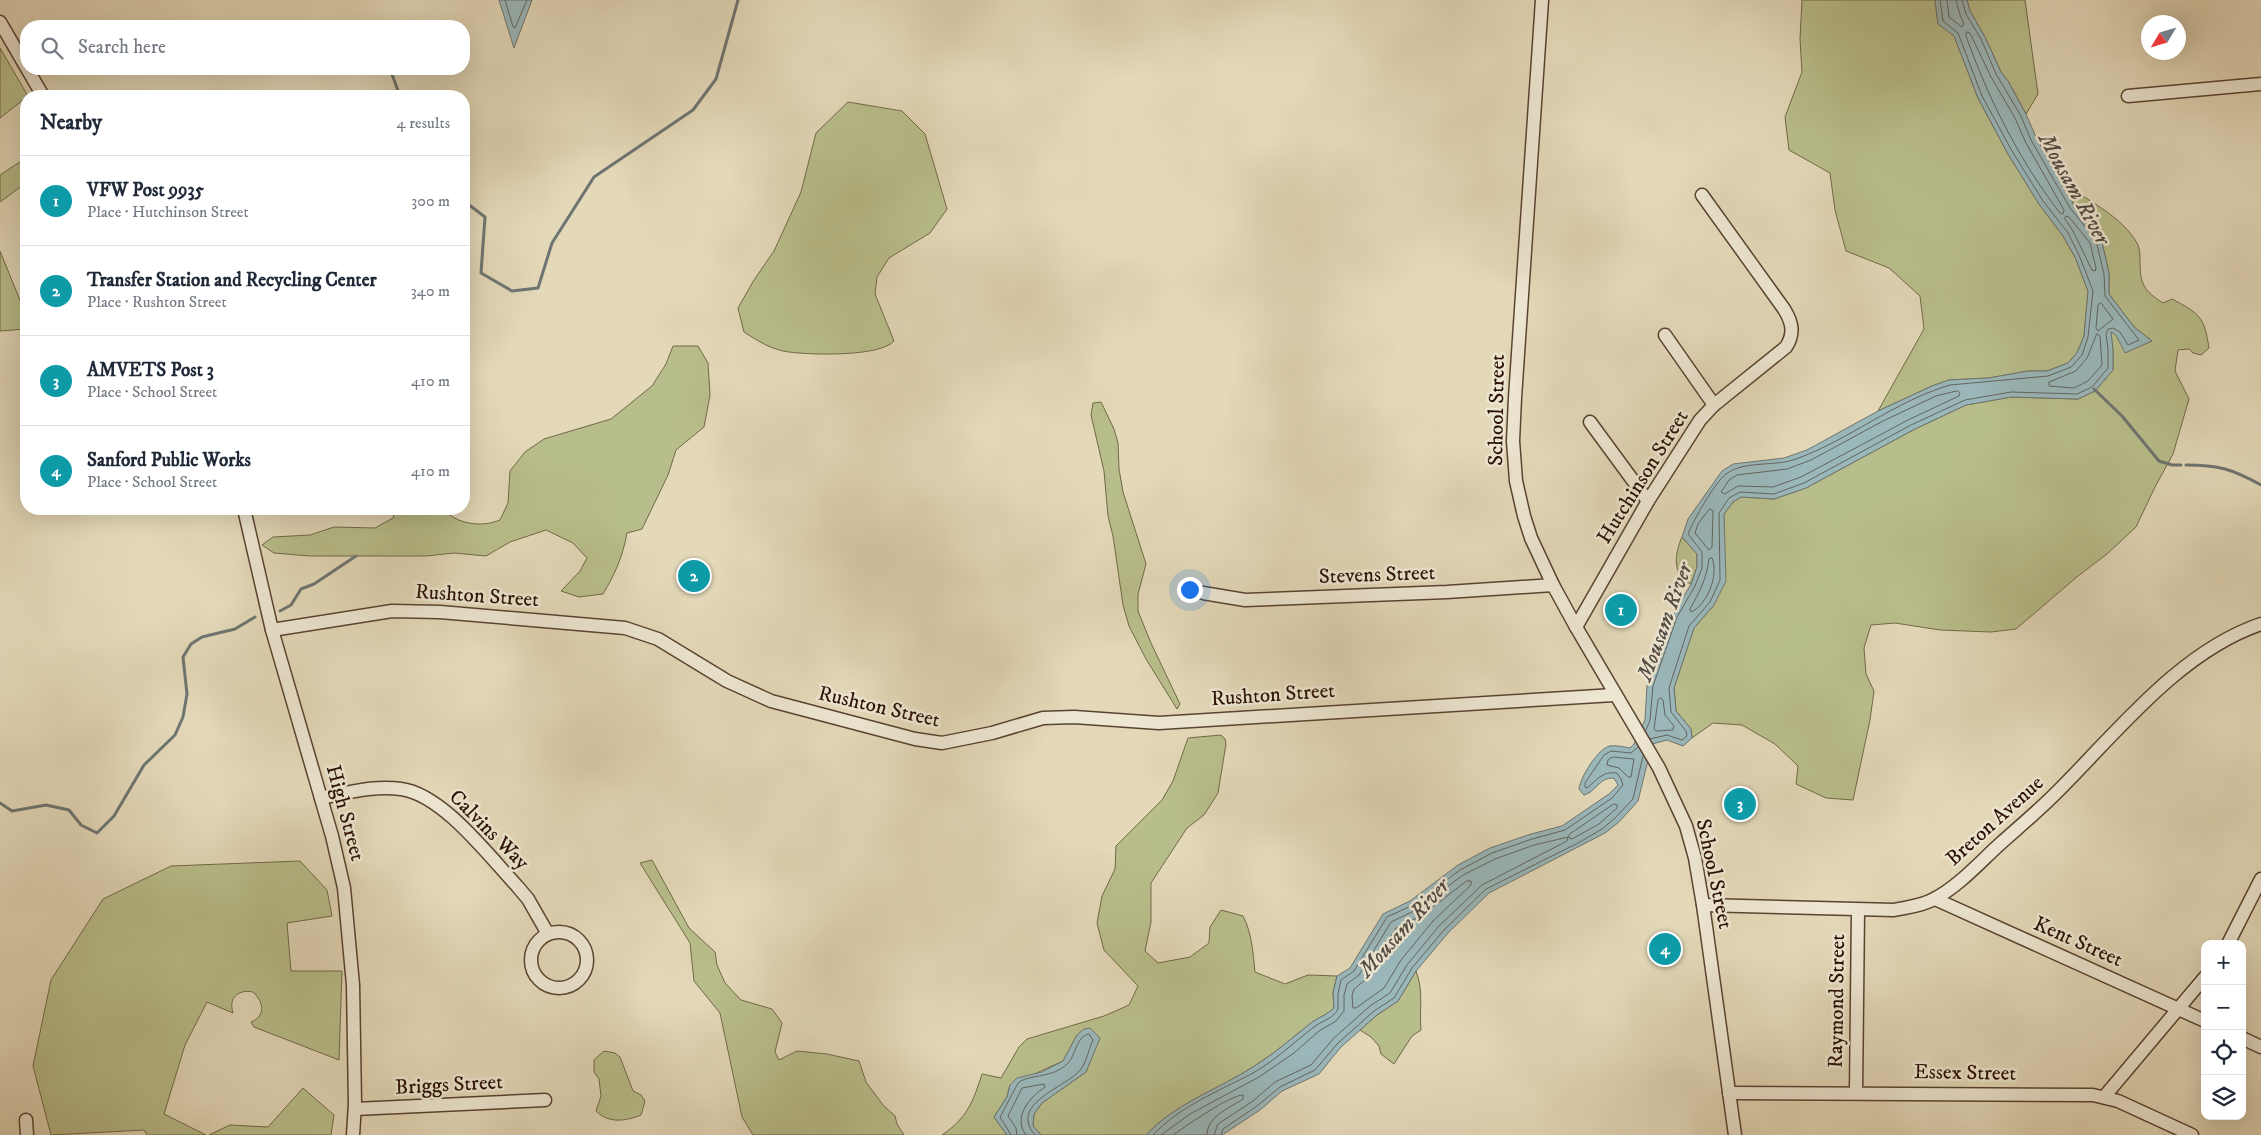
<!DOCTYPE html>
<html lang="en">
<head>
<meta charset="utf-8">
<style>
  body { margin:0; font-family:"IM FELL DW Pica",serif; background:#f2f2f3; color:#1f2937 }
  .controls { position:absolute; right:15px; bottom:15px; display:grid; overflow:hidden; border-radius:10px; box-shadow:0 5px 20px #0002 }
  .controls button { width:45px; height:45px; display:grid; place-items:center; padding:0; border:0; border-bottom:1px solid #e0e1e3; background:#fff; color:#1f2937; font:25px sans-serif }
  .compass { position:absolute; left:2141px; top:15px; width:45px; height:45px; border-radius:50%; background:#fff; box-shadow:0 5px 20px #0002; rotate:232deg }
  .you { position:absolute; left:1189px; top:589px; width:18px; height:18px; margin:-12px; border:4px solid #fff; border-radius:50%; background:#1a73e8; box-shadow:0 0 0 8px #1a73e833 }
  .badge { display:grid; place-items:center; width:32px; height:32px; border-radius:50%; background:#b45309; color:#fff; font-size:16px; font-weight:700 }
  .pin { position:absolute; translate:-50% -50%; border:2px solid #fff; box-shadow:0 1px 5px #0006 }
  .list { margin:0; padding:0; list-style:none }
  h2 { display:flex; justify-content:space-between; align-items:center; height:65px; margin:0; padding:0 20px; font-size:21px }
  h2 small { font-size:16px; font-weight:400; color:#747a83 }
  .list li { display:grid; grid-template-columns:32px 1fr auto; gap:15px; align-items:center; box-sizing:border-box; height:90px; padding:0 20px; border-top:1px solid #e0e1e3 }
  .list b { display:block; font-size:19px; white-space:nowrap }
  .list p { margin:0; font-size:16px; white-space:nowrap; color:#747a83 }
  .list em { font-size:16px; font-style:normal; color:#747a83 }
  .icon { flex:none; width:28px; height:28px; fill:none; stroke:currentColor; stroke-width:2; stroke-linecap:round; stroke-linejoin:round }
  .map { position:relative; flex:none; width:2261px; height:1135px; overflow:hidden }
  .search { position:absolute; background:#fff; box-shadow:0 5px 20px #0002; left:20px; top:20px; width:450px; height:55px; display:flex; align-items:center; gap:12px; box-sizing:border-box; padding:0 18px; border-radius:20px; color:#747a83; font-size:19px }
  .panel { position:absolute; background:#fff; box-shadow:0 5px 20px #0002; left:20px; top:90px; width:450px; height:425px; border-radius:20px }
  .map>svg:first-child { display:block }
</style>
</head>
<body>
<div class="map">
<svg width="2261" height="1135" viewBox="0 0 2261 1135">
  <rect width="100%" height="100%" fill="#e3d8b8"/>
  <filter id="stains"><feTurbulence type="fractalNoise" baseFrequency=".004" numOctaves="4"/><feColorMatrix values="0 0 0 0 .2 0 0 0 0 .09 0 0 0 0 .02 0 0 0 .5 -.17"/></filter>
  <radialGradient id="worn" r=".72"><stop offset=".6" stop-color="#630" stop-opacity="0"/><stop offset="1" stop-color="#630" stop-opacity=".3"/></radialGradient>
  <!-- green -->
  <g fill="#b8be8b" stroke="#726848">
    <polygon points="1802,0 1935,0 1938,24 1954,35 1978,98 2008,154 2039,204 2063,236 2075,257 2088,291 2084,336 2077,353 2068,363 2047,371 2028,371 1989,378 1949,380 1932,386 1878,411 1924,329 1920,296 1889,268 1846,251 1835,210 1830,173 1789,150 1785,117 1802,72 1800,39"/>
    <polygon points="1967,0 2025,0 2038,94 2026,114 2008,81 2001,72 1985,37 1970,11"/>
    <polygon points="0,48 28,96 0,118"/>
    <path d="M 848,102 L 902,111 L 925,134 L 947,209 L 930,233 L 889,258 L 877,277 L 875,294 L 894,341 C 880,357 811,355 789,352 C 772,350 758,341 744,332 L 738,308 L 754,280 L 774,251 L 801,192 L 816,133 Z"/>
    <polygon points="26,158 26,183 0,202 0,175"/>
    <path d="M 2061,182 C 2085,199 2122,216 2137,243 C 2140,248 2140,256 2140,262 C 2140,284 2144,291 2163,303 L 2172,299 C 2200,314 2204,316 2209,348 L 2201,355 L 2193,353 L 2189,349 L 2178,350 L 2175,371 L 2189,399 L 2173,454 L 2155,487 L 2136,527 L 2107,554 L 2078,576 L 2016,629 L 1991,632 L 1940,630 L 1895,623 L 1871,625 L 1864,648 L 1866,674 L 1874,691 L 1870,720 L 1853,800 L 1826,798 L 1796,784 L 1798,766 L 1775,744 L 1742,725 L 1713,723 L 1692,738 L 1691,729 L 1676,711 L 1674,688 L 1694,628 L 1714,605 L 1725,563 L 1723,550 L 1724,514 L 1733,502 L 1741,497 L 1774,499 L 1806,488 L 1913,430 L 1966,405 L 2011,397 L 2078,399 L 2095,391 L 2113,370 L 2113,349 L 2110,331 L 2139,346 L 2152,341 L 2134,327 L 2109,294 L 2109,273 L 2101,238 L 2074,205 Z"/>
    <polygon points="0,251 26,315 26,329 0,331"/>
    <path d="M 673,346 L 698,346 L 708,363 L 710,395 L 704,427 L 676,450 L 668,475 L 642,529 L 627,533 C 623,556 615,574 603,594 L 579,597 L 561,591 L 580,571 L 587,558 L 573,543 L 546,530 L 510,542 L 486,556 L 454,553 L 426,556 L 310,556 L 274,553 L 262,545 L 273,537 L 310,535 L 334,527 L 375,528 L 393,518 L 395,509 L 442,509 C 458,524 480,528 500,520 L 508,503 L 510,471 L 525,452 L 544,439 L 611,419 L 652,386 L 666,364 Z"/>
    <polygon points="1101,402 1114,429 1118,443 1119,469 1123,492 1146,564 1138,594 1138,611 1151,643 1180,704 1177,709 1146,659 1129,626 1123,605 1113,536 1108,516 1104,471 1091,415 1093,403"/>
    <path d="M 1682,537 L 1697,554 L 1697,567 L 1691,584 C 1671,575 1675,553 1682,537 Z"/>
    <path d="M 1221,735 L 1225,739 L 1226,744 L 1218,793 L 1204,815 L 1187,828 L 1151,883 L 1151,922 L 1145,951 L 1158,963 L 1190,957 L 1209,943 L 1210,927 L 1221,910 L 1243,916 C 1252,933 1253,953 1255,972 L 1285,984 L 1308,975 L 1337,976 L 1333,993 L 1334,1008 C 1327,1015 1319,1017 1311,1023 C 1292,1038 1274,1054 1253,1067 C 1217,1090 1176,1103 1146,1135 L 1041,1135 L 1033,1126 L 1034,1114 L 1042,1103 L 1086,1072 L 1092,1055 L 1077,1035 L 1063,1061 L 1010,1085 L 1007,1097 L 994,1117 L 1007,1135 L 942,1135 C 967,1118 973,1102 982,1074 L 1001,1078 L 1019,1047 L 1027,1039 L 1104,1016 L 1129,1005 L 1138,986 L 1104,950 L 1097,923 L 1102,896 L 1115,869 L 1116,846 L 1162,800 L 1173,781 L 1188,738 Z"/>
    <polygon points="652,860 689,928 715,952 717,965 725,983 741,1000 772,1009 782,1023 775,1052 779,1060 797,1051 827,1054 859,1061 866,1082 883,1105 895,1116 897,1124 904,1135 753,1135 742,1117 720,1013 694,981 690,943 640,863"/>
    <path d="M 300,861 L 327,890 L 332,916 L 287,923 L 291,971 L 342,971 L 339,1060 L 254,1027 L 251,1022 C 266,1016 264,1002 253,992 C 239,989 228,997 233,1013 L 207,1002 L 185,1045 L 164,1114 L 206,1135 L 147,1135 L 144,1130 L 51,1135 L 33,1066 L 51,980 L 103,899 L 171,866 Z"/>
    <path d="M 1416,971 C 1424,992 1419,1008 1421,1030 L 1412,1036 L 1394,1064 L 1381,1054 L 1379,1046 L 1371,1037 L 1360,1030 L 1377,1015 L 1398,1001 Z"/>
    <path d="M 604,1051 L 615,1053 L 620,1057 L 633,1091 L 641,1095 L 645,1101 L 641,1115 C 626,1121 609,1124 596,1111 L 601,1096 L 599,1079 L 594,1072 L 594,1060 Z"/>
    <polygon points="303,1088 334,1115 331,1135 209,1135 230,1125 268,1127"/>
  </g>
  <!-- water -->
  <g fill="#9ab7ba" stroke="#6e7571">
    <polygon points="499,0 532,0 514,48"/>
    <path d="M 1935,0 L 1967,0 L 1970,11 L 1985,37 L 2001,72 L 2008,81 L 2026,114 L 2036,137 L 2074,205 L 2101,238 L 2109,273 L 2109,294 L 2134,327 L 2152,341 L 2125,353 L 2116,335 L 2111,332 L 2113,349 L 2113,370 L 2095,391 L 2078,399 L 2011,397 L 1966,405 L 1913,430 L 1806,488 L 1774,499 L 1741,497 L 1733,502 L 1724,514 L 1726,581 L 1714,605 L 1694,628 L 1674,688 L 1676,711 L 1691,729 L 1692,738 L 1683,746 L 1667,740 L 1652,744 L 1638,801 L 1619,822 L 1605,833 L 1489,893 L 1448,933 L 1416,971 L 1398,1001 L 1377,1015 L 1341,1047 L 1319,1074 L 1282,1091 L 1260,1110 L 1222,1135 L 1146,1135 C 1176,1103 1217,1090 1253,1067 C 1274,1054 1292,1038 1311,1023 C 1319,1017 1327,1015 1334,1008 L 1333,993 L 1337,976 L 1350,968 L 1383,914 L 1410,901 L 1458,865 L 1490,848 L 1531,834 L 1562,826 L 1609,794 L 1618,785 L 1614,778 C 1599,777 1596,792 1584,795 L 1579,789 C 1580,778 1598,748 1610,746 C 1616,745 1624,747 1630,748 L 1634,744 L 1645,720 L 1647,685 L 1673,615 L 1691,584 L 1697,567 L 1697,554 L 1682,537 L 1688,519 L 1722,471 L 1733,464 L 1784,458 L 1807,450 L 1878,411 L 1932,386 L 1949,380 L 1989,378 L 2028,371 L 2047,371 L 2068,363 L 2077,353 L 2084,336 L 2088,291 L 2075,257 L 2063,236 L 2039,204 L 2008,154 L 1978,98 L 1954,36 L 1938,24 Z"/>
    <polygon points="1090,1028 1100,1038 1086,1072 1042,1103 1034,1114 1033,1126 1041,1135 1007,1135 994,1117 1007,1097 1010,1085 1017,1078 1042,1072 1063,1061 1077,1035 1084,1029"/>
  </g>
  <g fill="none" stroke-linecap="round" stroke-linejoin="round">
    <!-- shore -->
    <g stroke="#62645f" stroke-width="1">
      <polyline points="505,0 513,27 515,28 527,0"/>
      <polyline points="1947,0 1949,17 1962,27 1964,24 1960,15 1956,0"/>
      <path d="M 1967,32 L 1970,33 L 1991,77 L 2015,118 L 2026,143 L 2064,210 L 2063,214 L 2060,213 C 2019,160 1988,98 1966,36 Z"/>
      <polygon points="2066,216 2069,217 2090,243 2096,268 2095,271 2092,270 2073,231 2065,219"/>
      <polygon points="2101,303 2113,319 2098,331 2096,328 2098,305"/>
      <polygon points="2097,334 2100,336 2102,365 2088,381 2074,388 2049,386 2049,382 2076,371 2087,358"/>
      <polygon points="1958,391 1960,393 1959,396 1908,420 1801,477 1773,487 1738,486 1725,494 1721,492 1729,480 1737,475 1787,469 1811,460 1883,421 1936,396"/>
      <polygon points="1710,509 1713,511 1712,547 1709,550 1695,533 1698,524"/>
      <path d="M 1712,558 C 1719,575 1708,604 1691,612 L 1690,609 C 1699,593 1707,578 1709,559 Z"/>
      <polygon points="1661,698 1663,700 1665,715 1674,726 1673,730 1656,731 1654,729 1658,700"/>
      <path d="M 1646,730 L 1650,720 L 1653,686 L 1677,617 L 1695,586 L 1702,568 L 1702,552 L 1688,534 C 1693,521 1715,482 1726,474 C 1745,460 1775,467 1796,459 C 1849,440 1895,401 1950,385 L 2048,376 L 2071,367 L 2082,355 L 2088,337 L 2093,291 L 2079,255 L 2068,233 L 2043,201 L 2012,151 L 1982,96 L 1958,33 L 1943,21 L 1940,0"/>
      <polyline points="1650,739 1667,735 1682,740 1687,736 1686,731 1671,712 1669,688 1689,626 1710,602 1720,580 1719,513 1729,498 1740,492 1774,494 1804,483 1911,425 1965,400 2011,392 2077,394 2092,387 2108,368 2108,349 2106,334 2108,329 2113,328 2120,332 2128,345 2139,340 2105,296 2104,274 2096,240 2070,208 2031,140 2021,116 1996,74 1981,39 1966,14 1962,0"/>
      <polygon points="1613,757 1634,759 1631,777 1628,777 1619,768 1607,765 1608,760"/>
      <polygon points="1614,804 1617,805 1617,808 1599,824 1572,839 1569,838 1569,835"/>
      <polygon points="1467,881 1471,881 1471,885 1433,921 1401,960 1384,988 1356,1008 1353,1008 1352,996 1354,989 1365,980 1396,928 1421,916"/>
      <path d="M 1011,1135 L 1000,1117 C 1003,1112 1017,1084 1019,1082 C 1032,1074 1053,1078 1067,1064 C 1076,1056 1076,1036 1089,1034 L 1093,1040 C 1089,1048 1087,1061 1081,1069 C 1068,1087 1007,1103 1035,1135"/>
      <path d="M 1017,1135 L 1016,1128 L 1008,1116 L 1022,1088 L 1044,1084 L 1045,1087 C 1030,1097 1012,1117 1026,1135"/>
      <path d="M 1153,1135 C 1180,1106 1219,1091 1253,1073 C 1276,1060 1294,1042 1314,1027 C 1323,1020 1333,1019 1338,1009 L 1338,994 L 1341,980 L 1354,971 L 1387,917 L 1413,905 L 1460,870 L 1492,853 L 1532,839 L 1565,830 L 1612,798 L 1623,785 L 1621,779 L 1617,773 C 1602,771 1597,780 1587,788 L 1585,787 L 1585,783 L 1604,755 L 1611,751 L 1631,753 L 1638,747"/>
      <polyline points="1161,1135 1190,1114 1259,1077 1294,1053 1319,1031 1336,1021 1344,1011 1344,995 1347,984 1359,975 1391,922 1416,910 1463,875 1495,859 1534,845 1568,837 1567,841 1482,885 1439,926 1407,965 1390,993 1370,1006 1334,1038 1311,1065 1275,1082 1253,1101 1218,1124 1214,1135"/>
      <path d="M 1173,1135 C 1186,1126 1230,1095 1243,1095 L 1243,1099 C 1230,1108 1207,1116 1207,1135"/>
      <polyline points="1221,1135 1223,1129 1257,1106 1280,1087 1315,1070 1338,1043 1374,1011 1394,998 1412,968 1444,930 1486,889 1578,843 1602,829 1615,818 1633,799 1643,756"/>
    </g>
    <!-- stream -->
    <g stroke="#6e7571" stroke-width="3">
      <polyline points="390,69 400,96"/>
      <polyline points="464,201 485,217 481,273 512,291 538,288 552,243 594,177 693,110 716,79 738,0"/>
      <polyline points="2094,389 2122,416 2159,461 2172,465 2181,465"/>
      <path d="M 2186,465 C 2219,465 2232,469 2261,485"/>
      <polyline points="280,611 291,605 301,589 314,584 356,556"/>
      <polyline points="0,803 12,811 46,805 69,810 81,825 97,833 114,816 144,765 175,735 183,717 187,694 183,657 191,644 202,637 235,629 255,617"/>
    </g>
    <!-- minor casing -->
    <g stroke="#594331" stroke-width="15">
      <g id="minor">
        <polyline points="1542,0 1515,398 1513,441 1516,481 1524,516 1531,538 1553,585 1576,627 1659,768 1686,826 1695,858 1703,905 1735,1135"/>
        <polyline points="0,22 43,96"/>
        <polyline points="2128,96 2261,84"/>
        <polyline points="1665,335 1714,405"/>
        <polyline points="1590,422 1648,501"/>
        <polyline points="244,509 272,630 332,836 344,888 353,985 355,1104 353,1135"/>
        <polyline points="1203,593 1245,600 1447,592 1553,585"/>
        <path d="M 1576,627 L 1648,501 L 1700,420 L 1714,405 L 1786,347 C 1795,333 1792,322 1784,309 L 1702,195"/>
        <polyline points="272,630 392,611 440,612 625,628 658,639 727,681 771,701 915,739 942,743 992,733 1043,718 1074,717 1159,723 1614,695"/>
        <path d="M 321,798 C 347,793 374,785 401,789 C 442,794 489,856 517,886 L 528,899 L 548,934"/>
        <polyline points="1935,899 2205,1021"/>
        <path d="M 1703,905 L 1894,910 C 1908,907 1922,906 1934,899 C 1959,886 1980,862 2001,843 C 2019,827 2038,811 2055,794 C 2115,735 2178,652 2261,624"/>
        <circle cx="559" cy="960" r="28"/>
        <polyline points="2228,944 2261,879"/>
        <polyline points="2242,1038 2261,1047"/>
        <polyline points="1729,1093 2093,1095 2118,1101 2192,1135"/>
        <polyline points="1856,1093 1858,910"/>
        <polyline points="2104,1097 2205,977"/>
        <polyline points="355,1109 545,1100"/>
        <polyline points="26,1120 27,1135"/>
      </g>
    </g>
    <!-- minor -->
    <use href="#minor" stroke="#ede6d1" stroke-width="12"/>
  </g>
  <g text-anchor="middle" dominant-baseline="central" stroke-width="5" stroke-linejoin="round" paint-order="stroke">
    <!-- street labels -->
    <g font-size="21" fill="#2b1104" stroke="#ede6d1">
      <text transform="translate(1497 410) rotate(-89)">School Street</text>
      <text transform="translate(1643 477) rotate(-58)">Hutchinson Street</text>
      <text transform="translate(1377 575) rotate(-2)">Stevens Street</text>
      <text transform="translate(477 596) rotate(4)">Rushton Street</text>
      <text transform="translate(1273 695) rotate(-4)">Rushton Street</text>
      <text transform="translate(879 707) rotate(13)">Rushton Street</text>
      <text transform="translate(345 813) rotate(75)">High Street</text>
      <text transform="translate(1995 821) rotate(-42)">Breton Avenue</text>
      <text transform="translate(489 830) rotate(45)">Calvins Way</text>
      <text transform="translate(1714 874) rotate(78)">School Street</text>
      <text transform="translate(2078 942) rotate(24)">Kent Street</text>
      <text transform="translate(1837 1001) rotate(-89)">Raymond Street</text>
      <text transform="translate(1965 1073) rotate(1)">Essex Street</text>
      <text transform="translate(449 1085) rotate(-3)">Briggs Street</text>
    </g>
    <!-- water labels -->
    <g font-size="22" font-style="italic" fill="#524b44" stroke="#ede6d1">
      <text transform="translate(2074 189) rotate(61)">Mousam River</text>
      <text transform="translate(1665 622) rotate(-70)">Mousam River</text>
      <text transform="translate(1404 928) rotate(-48)">Mousam River</text>
    </g>
  </g>
  <rect width="100%" height="100%" filter="url(#stains)"/>
  <rect width="100%" height="100%" fill="url(#worn)"/>
</svg>
<div class="controls">
<button>+</button>
<button>−</button>
<button><svg class="icon" aria-label="locate" viewBox="0 0 24 24"><circle cx="12" cy="12" r="6"/><path d="M12 2v4M12 18v4M2 12h4M18 12h4"/></svg></button>
<button><svg class="icon" aria-label="layers" viewBox="0 0 24 24"><path d="M12 4l9 5-9 5-9-5zM3 14l9 5 9-5"/></svg></button>
</div>
<svg class="compass" viewBox="-18 -18 36 36"><path d="M0-13l5 13h-10z" fill="#e53935"/><path d="M0 13l5-13h-10z" fill="#747a83"/></svg>
<div class="you"></div>
<div class="pin badge" style="left:1621px;top:610px;background:#0f9aa8">1</div>
<div class="pin badge" style="left:694px;top:576px;background:#0f9aa8">2</div>
<div class="pin badge" style="left:1740px;top:804px;background:#0f9aa8">3</div>
<div class="pin badge" style="left:1665px;top:949px;background:#0f9aa8">4</div>
<div class="search"><svg class="icon" aria-label="search" viewBox="0 0 24 24"><circle cx="10" cy="10" r="6"/><path d="M15 15l6 6"/></svg>Search here</div>
<section class="panel">
<h2>Nearby<small>4 results</small></h2>
<ul class="list">
<li><span class="badge" style="background:#0f9aa8">1</span><div><b>VFW Post 9935</b><p>Place · Hutchinson Street</p></div><em>300 m</em></li>
<li><span class="badge" style="background:#0f9aa8">2</span><div><b>Transfer Station and Recycling Center</b><p>Place · Rushton Street</p></div><em>340 m</em></li>
<li><span class="badge" style="background:#0f9aa8">3</span><div><b>AMVETS Post 3</b><p>Place · School Street</p></div><em>410 m</em></li>
<li><span class="badge" style="background:#0f9aa8">4</span><div><b>Sanford Public Works</b><p>Place · School Street</p></div><em>410 m</em></li>
</ul>
</section>
</div>
</body>
</html>
